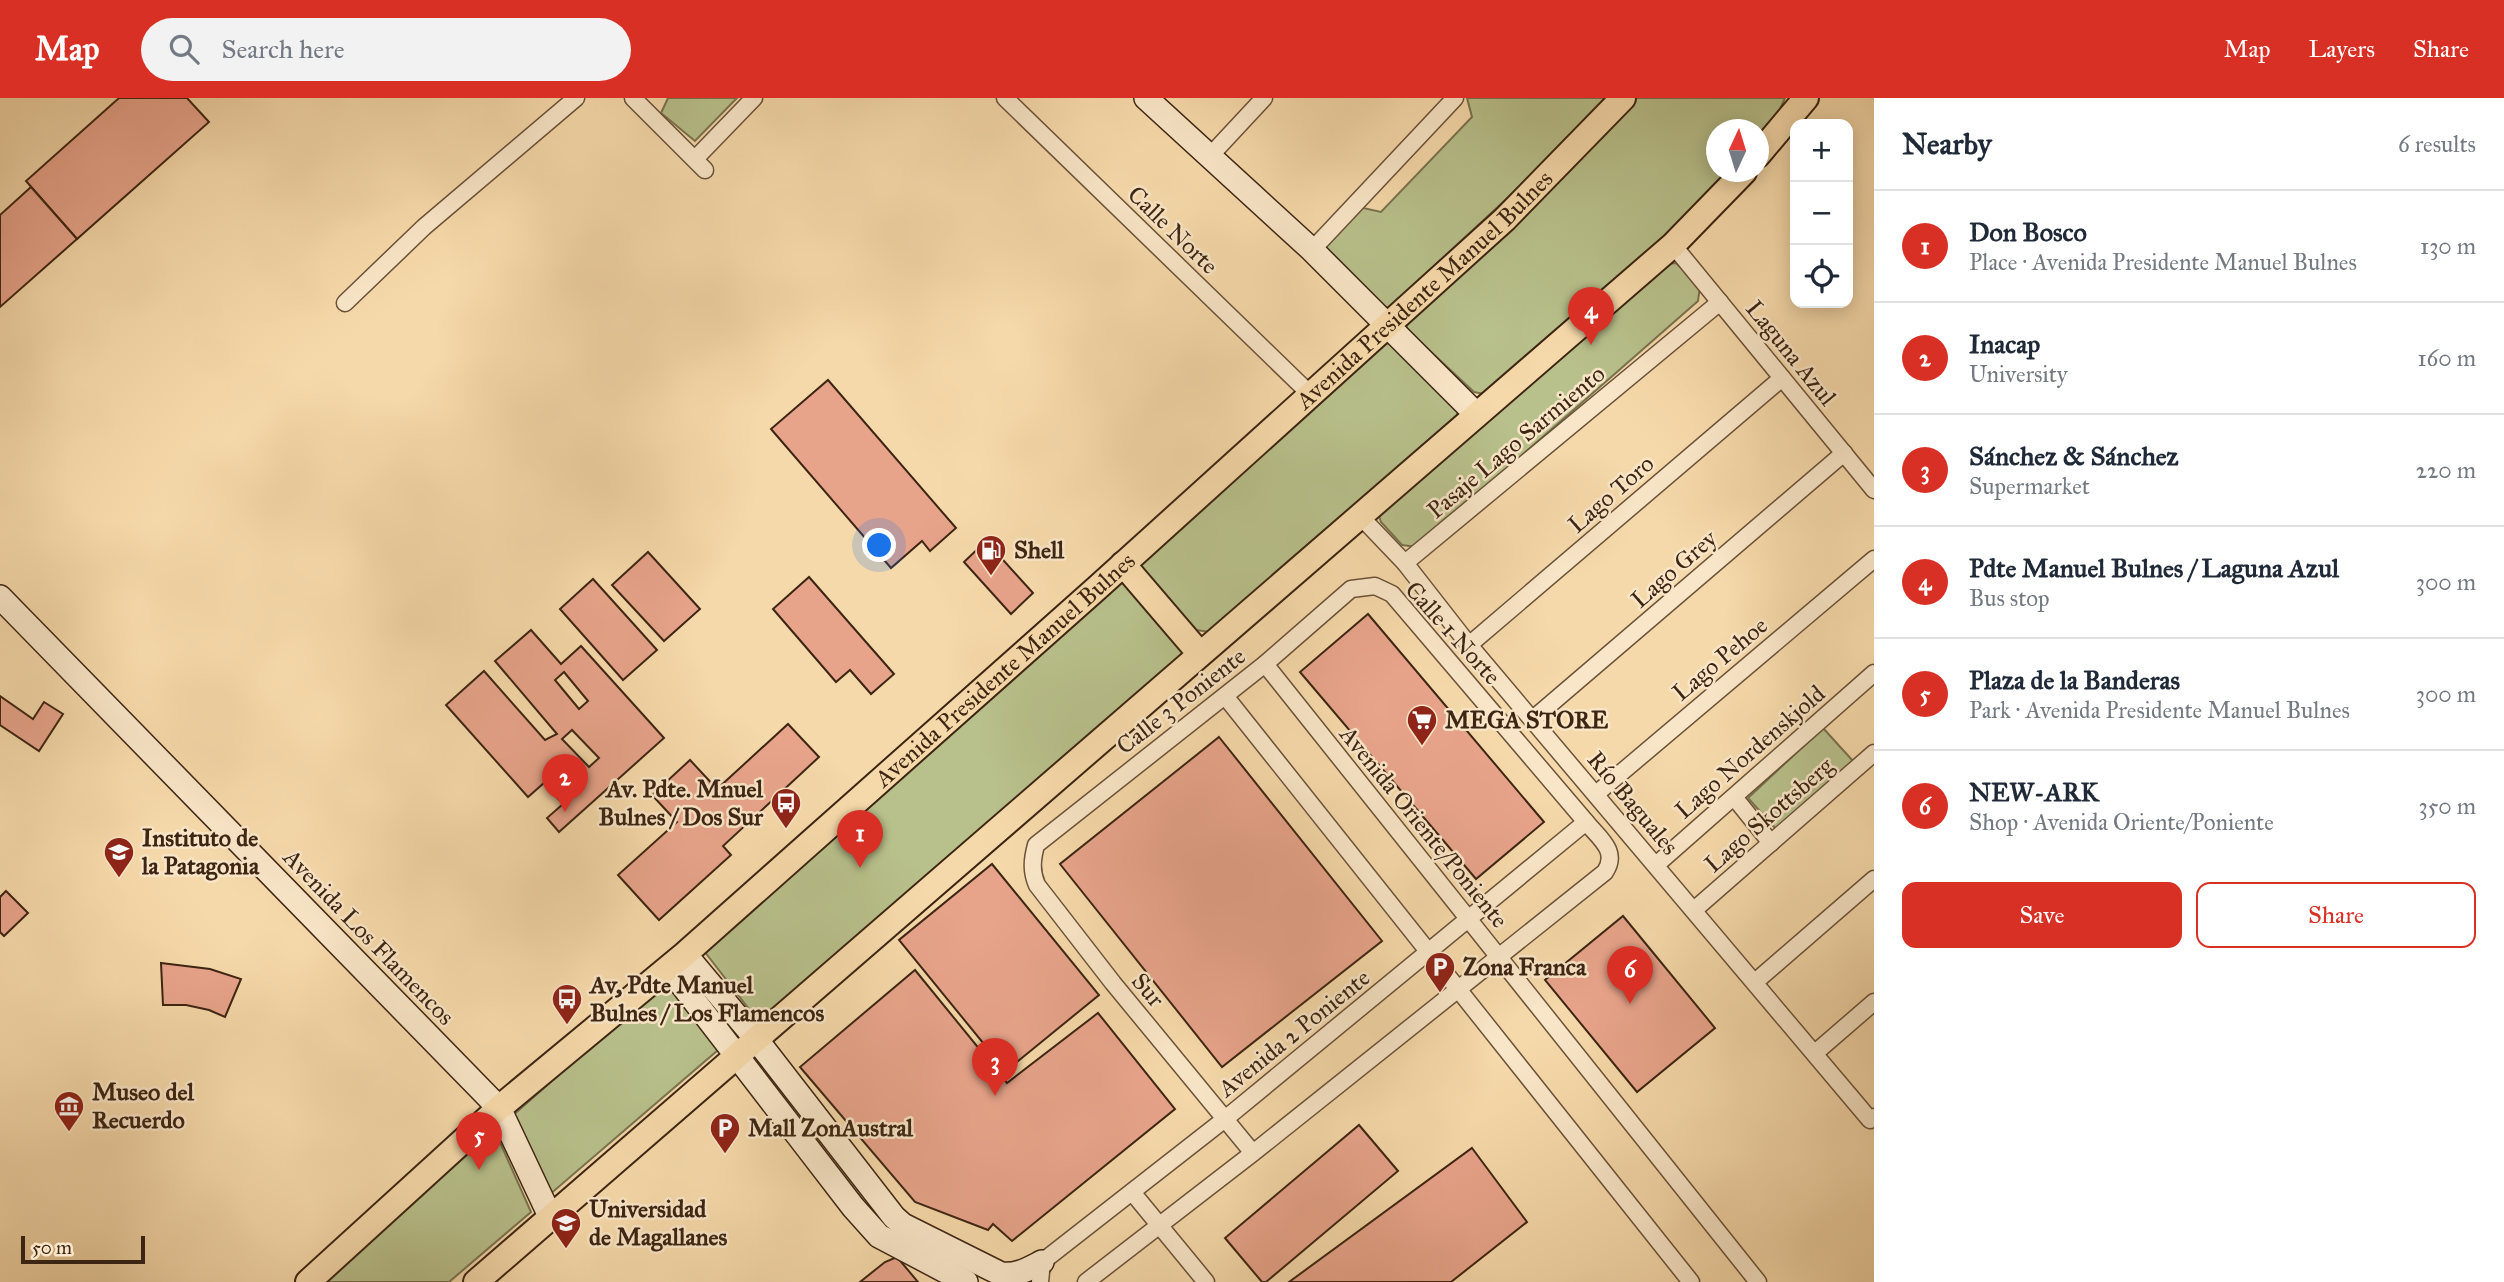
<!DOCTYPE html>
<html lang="en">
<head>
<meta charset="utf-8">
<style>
  body { margin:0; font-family:"IM FELL Great Primer",serif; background:#f2f2f3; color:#1f2937 }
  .controls { position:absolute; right:21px; top:21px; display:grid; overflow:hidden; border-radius:14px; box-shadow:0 4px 18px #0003 }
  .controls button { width:63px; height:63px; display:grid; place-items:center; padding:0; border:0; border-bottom:2px solid #e0e1e3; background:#fff; color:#1f2937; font:35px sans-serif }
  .compass { position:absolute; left:1706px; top:21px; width:63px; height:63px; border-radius:50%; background:#fff; box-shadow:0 4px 18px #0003; rotate:4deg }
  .scale { position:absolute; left:21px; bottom:18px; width:124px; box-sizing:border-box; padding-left:7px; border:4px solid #3d2513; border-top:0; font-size:19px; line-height:24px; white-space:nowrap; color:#3d2513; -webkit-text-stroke:5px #f9e6c8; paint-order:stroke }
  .you { position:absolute; left:880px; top:448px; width:24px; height:24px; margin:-18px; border:5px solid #fff; border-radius:50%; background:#1a73e8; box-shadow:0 0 0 10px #1a73e833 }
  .badge { display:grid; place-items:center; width:46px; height:46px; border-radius:50%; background:#d93025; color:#fff; font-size:23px; font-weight:700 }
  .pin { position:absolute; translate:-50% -58px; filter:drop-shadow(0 2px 4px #0008) }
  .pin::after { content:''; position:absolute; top:37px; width:24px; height:21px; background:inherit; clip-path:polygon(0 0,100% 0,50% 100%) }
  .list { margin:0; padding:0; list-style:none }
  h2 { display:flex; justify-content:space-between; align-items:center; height:91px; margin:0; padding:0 28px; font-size:30px }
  h2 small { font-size:23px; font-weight:400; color:#747a83 }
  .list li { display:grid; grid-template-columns:46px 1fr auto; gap:21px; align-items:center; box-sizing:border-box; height:112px; padding:0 28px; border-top:2px solid #e0e1e3 }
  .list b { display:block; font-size:26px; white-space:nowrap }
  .list p { margin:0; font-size:23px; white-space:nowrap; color:#747a83 }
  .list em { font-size:23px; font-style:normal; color:#747a83 }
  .actions { display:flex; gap:14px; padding:21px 28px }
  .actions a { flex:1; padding:16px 0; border:2px solid #d93025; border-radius:14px; text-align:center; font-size:24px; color:#d93025 }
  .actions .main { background:#d93025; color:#fff }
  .icon { flex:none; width:38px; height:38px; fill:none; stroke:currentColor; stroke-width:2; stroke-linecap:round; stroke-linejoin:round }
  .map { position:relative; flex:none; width:1874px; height:1184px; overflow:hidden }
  header { display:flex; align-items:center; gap:42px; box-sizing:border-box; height:98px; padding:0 35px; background:#d93025; color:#fff }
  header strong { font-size:33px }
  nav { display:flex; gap:38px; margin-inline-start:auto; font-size:24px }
  .search { width:490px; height:63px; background:#f2f2f3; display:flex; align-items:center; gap:18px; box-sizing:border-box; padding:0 24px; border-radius:38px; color:#747a83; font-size:26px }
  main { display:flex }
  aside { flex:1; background:#fff }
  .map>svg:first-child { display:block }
</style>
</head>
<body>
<header>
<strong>Map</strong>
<div class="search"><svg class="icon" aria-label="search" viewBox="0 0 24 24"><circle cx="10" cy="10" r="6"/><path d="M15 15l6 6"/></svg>Search here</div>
<nav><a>Map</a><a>Layers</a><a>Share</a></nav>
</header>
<main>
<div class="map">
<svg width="1874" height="1184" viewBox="0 0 1874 1184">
  <rect width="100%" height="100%" fill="#f6d9aa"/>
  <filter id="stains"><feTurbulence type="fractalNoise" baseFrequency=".00286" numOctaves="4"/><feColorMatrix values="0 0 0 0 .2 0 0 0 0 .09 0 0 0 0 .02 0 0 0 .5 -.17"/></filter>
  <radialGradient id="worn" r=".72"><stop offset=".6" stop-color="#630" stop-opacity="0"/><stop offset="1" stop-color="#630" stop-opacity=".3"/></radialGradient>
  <!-- green -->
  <g fill="#b8c08b" stroke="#7a724f" stroke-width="2">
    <polygon points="668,0 737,0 695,43 661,15"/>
    <polygon points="1467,0 1606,0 1545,65 1389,210 1381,209 1318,152 1359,109 1381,114 1472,19"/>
    <polygon points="1637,0 1785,0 1780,11 1759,37 1758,32 1716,32 1716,74 1729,74 1704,103 1484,296 1474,294 1413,237 1407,230 1407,225"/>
    <polygon points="1676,165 1700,188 1698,203 1417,449 1402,447 1381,424 1378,415 1659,167"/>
    <polygon points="1385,245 1390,246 1458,313 1456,320 1210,534 1196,532 1141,469 1142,463"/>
    <polygon points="1115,483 1124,483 1184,552 1183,557 759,924 701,849"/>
    <polygon points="1823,630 1853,663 1776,731 1748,700"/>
    <polygon points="665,883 718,952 548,1098 510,1020"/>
    <polygon points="494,1031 531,1114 449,1184 319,1184"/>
  </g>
  <!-- building -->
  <g fill="#e8a48b" stroke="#3d2513" stroke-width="2" fill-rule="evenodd">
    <polygon points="119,0 187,0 209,24 77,141 26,83"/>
    <polygon points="31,89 77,141 0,209 0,117"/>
    <polygon points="828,282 956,430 930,453 922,443 891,470 771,331"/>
    <polygon points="986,443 1033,495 1011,516 964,464"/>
    <polygon points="648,454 700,511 664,543 612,487"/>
    <polygon points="809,479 894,576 871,596 850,572 836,584 773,511"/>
    <polygon points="593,481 657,552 623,582 560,511"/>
    <polygon points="1368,516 1544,724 1476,781 1300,574"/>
    <path d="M 531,532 L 561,566 L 581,548 L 664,640 L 559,734 L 547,720 L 563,706 L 544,685 L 528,699 L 446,607 L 484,573 L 545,642 L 557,636 L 495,563 ZM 564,574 L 588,603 L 579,611 L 555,582 ZM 572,632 L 599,660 L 589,669 L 562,641 Z"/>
    <polygon points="0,598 33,621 44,604 63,616 39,653 0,627"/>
    <polygon points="788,626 819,659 723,748 731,757 659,822 618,777 677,724 652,697 690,662 717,691"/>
    <polygon points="1219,639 1382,843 1222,969 1060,766"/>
    <polygon points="992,766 1099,897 1006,973 899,842"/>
    <polygon points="6,793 28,815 4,838 0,834 0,799"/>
    <polygon points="1623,818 1715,930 1637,994 1545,882"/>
    <polygon points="161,865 210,871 241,881 225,919 209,912 186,907 163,907"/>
    <polygon points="915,872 1007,985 1098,915 1175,1011 1012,1143 993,1126 988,1132 915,1104 800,969"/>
    <polygon points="1359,1027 1398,1073 1266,1184 1262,1184 1225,1140"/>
    <polygon points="1472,1050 1527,1124 1451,1184 1289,1184"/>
    <polygon points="897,1159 918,1184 860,1184 885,1164"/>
  </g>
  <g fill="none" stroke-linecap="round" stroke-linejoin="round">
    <!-- street casing -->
    <g stroke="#6b5239" stroke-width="19">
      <g id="street">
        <polyline points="633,0 705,72"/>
        <polyline points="1005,0 1310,296"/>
        <polyline points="1210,58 1264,0"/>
        <polyline points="695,61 754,0"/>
        <polyline points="1673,147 1874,392"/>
        <polyline points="1312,152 1455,0"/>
        <polyline points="345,205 424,129 576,0"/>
        <polyline points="1361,419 1405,465 1469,547 1860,1010 1870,1022 1874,1019"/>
        <polyline points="1405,465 1720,204"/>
        <polyline points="1469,547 1782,280"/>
        <polyline points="1265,566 1758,1184"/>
        <polyline points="1225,598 1691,1184"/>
        <polyline points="1533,621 1844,355"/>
        <polyline points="1596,696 1874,461"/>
        <polyline points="1734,699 1771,745"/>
        <polyline points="1656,767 1874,575"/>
        <polyline points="1694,812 1874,655"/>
        <polyline points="1755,884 1874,781"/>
        <polyline points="1815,955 1874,904"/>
        <polyline points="1132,1094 1206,1184"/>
        <polyline points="1040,1184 1042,1164 1225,1021 1586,724"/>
        <path d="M 1086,1184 L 1253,1055 L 1605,774 C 1619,753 1599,740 1586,724 L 1392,496 L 1375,488 L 1351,491 L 1265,566 L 1036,747 C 1032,762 1031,773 1037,787 L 1113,885 L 1253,1055"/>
      </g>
    </g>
    <!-- secondary casing -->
    <g stroke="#3d2513" stroke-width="26">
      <g id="secondary">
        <polyline points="1146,0 1312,152 1477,317"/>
        <polyline points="0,499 499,1010 550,1118"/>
        <path d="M 685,856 L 756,941 L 894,1119 L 903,1127 L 1001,1176 C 1017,1178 1028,1171 1042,1164"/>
        <polyline points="669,870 853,1109 879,1138 966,1184"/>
      </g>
    </g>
    <!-- primary casing -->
    <g stroke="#3d2513" stroke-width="28">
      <g id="primary">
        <polyline points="1758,57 1806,0"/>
        <polyline points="1123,466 1200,556"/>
        <path id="s1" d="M 308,1184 L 499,1010 L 685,856 L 1097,490 L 1505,121 L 1623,0"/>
        <polyline points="476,1184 1673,147 1744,74"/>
      </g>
    </g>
    <!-- street -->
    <use href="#street" stroke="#f9e6c8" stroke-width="16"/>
    <!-- secondary -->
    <use href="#secondary" stroke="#f9e6c8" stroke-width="23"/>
    <!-- primary -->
    <use href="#primary" stroke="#f6d9aa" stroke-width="24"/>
  </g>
  <!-- icons -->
  <defs>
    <g id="fuel-pin" transform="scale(1.575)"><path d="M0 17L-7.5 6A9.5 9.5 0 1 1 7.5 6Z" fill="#8f2418" stroke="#f9e6c8"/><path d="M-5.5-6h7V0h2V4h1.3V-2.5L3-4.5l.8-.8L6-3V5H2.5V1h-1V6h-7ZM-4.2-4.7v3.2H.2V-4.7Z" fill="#fff"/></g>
    <g id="supermarket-pin" transform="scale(1.575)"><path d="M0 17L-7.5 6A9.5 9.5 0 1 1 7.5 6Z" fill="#8f2418" stroke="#f9e6c8"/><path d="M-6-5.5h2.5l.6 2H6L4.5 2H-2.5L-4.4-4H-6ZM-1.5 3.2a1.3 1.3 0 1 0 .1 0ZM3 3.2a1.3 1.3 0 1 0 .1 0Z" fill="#fff"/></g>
    <g id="bus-pin" transform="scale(1.575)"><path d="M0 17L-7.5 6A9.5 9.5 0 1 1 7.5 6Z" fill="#8f2418" stroke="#f9e6c8"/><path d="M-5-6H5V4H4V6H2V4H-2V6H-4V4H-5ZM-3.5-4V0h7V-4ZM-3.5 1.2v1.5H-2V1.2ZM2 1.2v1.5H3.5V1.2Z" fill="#fff"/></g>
    <g id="university-pin" transform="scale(1.575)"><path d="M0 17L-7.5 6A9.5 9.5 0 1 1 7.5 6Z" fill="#8f2418" stroke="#f9e6c8"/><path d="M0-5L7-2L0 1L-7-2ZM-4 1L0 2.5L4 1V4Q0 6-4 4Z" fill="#fff"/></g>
    <g id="parking-pin" transform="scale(1.575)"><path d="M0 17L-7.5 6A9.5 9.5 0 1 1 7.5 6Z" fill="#8f2418" stroke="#f9e6c8"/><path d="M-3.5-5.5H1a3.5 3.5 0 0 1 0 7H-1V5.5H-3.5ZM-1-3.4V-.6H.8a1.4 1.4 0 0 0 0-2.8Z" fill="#fff"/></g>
    <g id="museum-pin" transform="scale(1.575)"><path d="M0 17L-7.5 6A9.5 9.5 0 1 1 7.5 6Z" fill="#8f2418" stroke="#f9e6c8"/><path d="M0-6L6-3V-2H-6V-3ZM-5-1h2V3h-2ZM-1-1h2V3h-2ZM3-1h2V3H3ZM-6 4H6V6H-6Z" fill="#fff"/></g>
  </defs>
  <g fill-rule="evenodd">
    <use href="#fuel-pin" x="991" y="452"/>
    <use href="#supermarket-pin" x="1422" y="622"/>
    <use href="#bus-pin" x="786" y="705"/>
    <use href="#university-pin" x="119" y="754"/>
    <use href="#parking-pin" x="1440" y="869"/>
    <use href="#bus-pin" x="567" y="901"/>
    <use href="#museum-pin" x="69" y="1008"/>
    <use href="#parking-pin" x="725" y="1030"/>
    <use href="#university-pin" x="566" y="1125"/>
  </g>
  <g text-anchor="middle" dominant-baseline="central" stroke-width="5" stroke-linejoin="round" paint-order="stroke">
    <!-- street labels -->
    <g font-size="24" fill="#3d2513" stroke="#f9e6c8">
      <text transform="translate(1173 132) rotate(44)">Calle Norte</text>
      <text stroke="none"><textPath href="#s1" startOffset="1494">Avenida Presidente Manuel Bulnes</textPath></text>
      <text transform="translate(1791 255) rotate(51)">Laguna Azul</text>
      <text transform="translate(1516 344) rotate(-40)">Pasaje Lago Sarmiento</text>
      <text transform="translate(1611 396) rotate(-41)">Lago Toro</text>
      <text transform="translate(1674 471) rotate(-41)">Lago Grey</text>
      <text transform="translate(1453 535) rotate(48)">Calle 1 Norte</text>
      <text transform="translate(1720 561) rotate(-40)">Lago Pehoe</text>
      <text stroke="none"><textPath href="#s1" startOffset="928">Avenida Presidente Manuel Bulnes</textPath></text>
      <text transform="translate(1181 603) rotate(-38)">Calle 3 Poniente</text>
      <text transform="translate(1750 654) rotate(-41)">Lago Nordenskjold</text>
      <text transform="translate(1633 705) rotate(50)">Río Baguales</text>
      <text transform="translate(1769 717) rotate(-41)">Lago Skottsberg</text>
      <text transform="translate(1424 729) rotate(51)">Avenida Oriente/Poniente</text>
      <text transform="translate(369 839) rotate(46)">Avenida Los Flamencos</text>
      <text transform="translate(1148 892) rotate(50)">Sur</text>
      <text transform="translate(1294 935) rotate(-39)">Avenida 2 Poniente</text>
    </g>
    <!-- poi labels -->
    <g font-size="24" font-weight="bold" fill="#3d2513" stroke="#f9e6c8" text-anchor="start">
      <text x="1014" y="452">Shell</text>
      <text x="1445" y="622">MEGA STORE</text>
      <text x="763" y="691" text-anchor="end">Av. Pdte. Mnuel<tspan x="763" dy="28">Bulnes / Dos Sur</tspan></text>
      <text x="142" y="740">Instituto de<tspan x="142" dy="28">la Patagonia</tspan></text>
      <text x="1463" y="869">Zona Franca</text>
      <text x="590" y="887">Av, Pdte Manuel<tspan x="590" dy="28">Bulnes / Los Flamencos</tspan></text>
      <text x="92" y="994">Museo del<tspan x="92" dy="28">Recuerdo</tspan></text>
      <text x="748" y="1030">Mall ZonAustral</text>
      <text x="589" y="1111">Universidad<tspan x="589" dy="28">de Magallanes</tspan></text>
    </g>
  </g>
  <rect width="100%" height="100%" filter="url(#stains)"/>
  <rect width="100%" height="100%" fill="url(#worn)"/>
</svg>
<div class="controls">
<button>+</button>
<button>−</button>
<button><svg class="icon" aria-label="locate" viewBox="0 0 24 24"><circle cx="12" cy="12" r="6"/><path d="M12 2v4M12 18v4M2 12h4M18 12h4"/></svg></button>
</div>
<svg class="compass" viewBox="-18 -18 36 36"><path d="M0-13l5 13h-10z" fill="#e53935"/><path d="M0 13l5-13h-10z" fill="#747a83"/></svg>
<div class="scale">50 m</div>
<div class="you"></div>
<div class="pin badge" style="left:860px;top:770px">1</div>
<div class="pin badge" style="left:565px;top:714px">2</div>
<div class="pin badge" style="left:995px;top:998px">3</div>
<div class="pin badge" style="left:1591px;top:247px">4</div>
<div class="pin badge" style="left:479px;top:1072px">5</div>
<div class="pin badge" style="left:1630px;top:906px">6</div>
</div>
<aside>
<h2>Nearby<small>6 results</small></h2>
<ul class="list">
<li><span class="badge">1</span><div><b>Don Bosco</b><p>Place · Avenida Presidente Manuel Bulnes</p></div><em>130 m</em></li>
<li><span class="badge">2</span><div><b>Inacap</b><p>University</p></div><em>160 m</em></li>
<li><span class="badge">3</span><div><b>Sánchez &amp; Sánchez</b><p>Supermarket</p></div><em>220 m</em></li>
<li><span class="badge">4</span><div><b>Pdte Manuel Bulnes / Laguna Azul</b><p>Bus stop</p></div><em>300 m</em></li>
<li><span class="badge">5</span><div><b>Plaza de la Banderas</b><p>Park · Avenida Presidente Manuel Bulnes</p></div><em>300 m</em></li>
<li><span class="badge">6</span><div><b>NEW-ARK</b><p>Shop · Avenida Oriente/Poniente</p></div><em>350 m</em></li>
</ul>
<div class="actions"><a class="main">Save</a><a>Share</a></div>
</aside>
</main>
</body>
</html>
